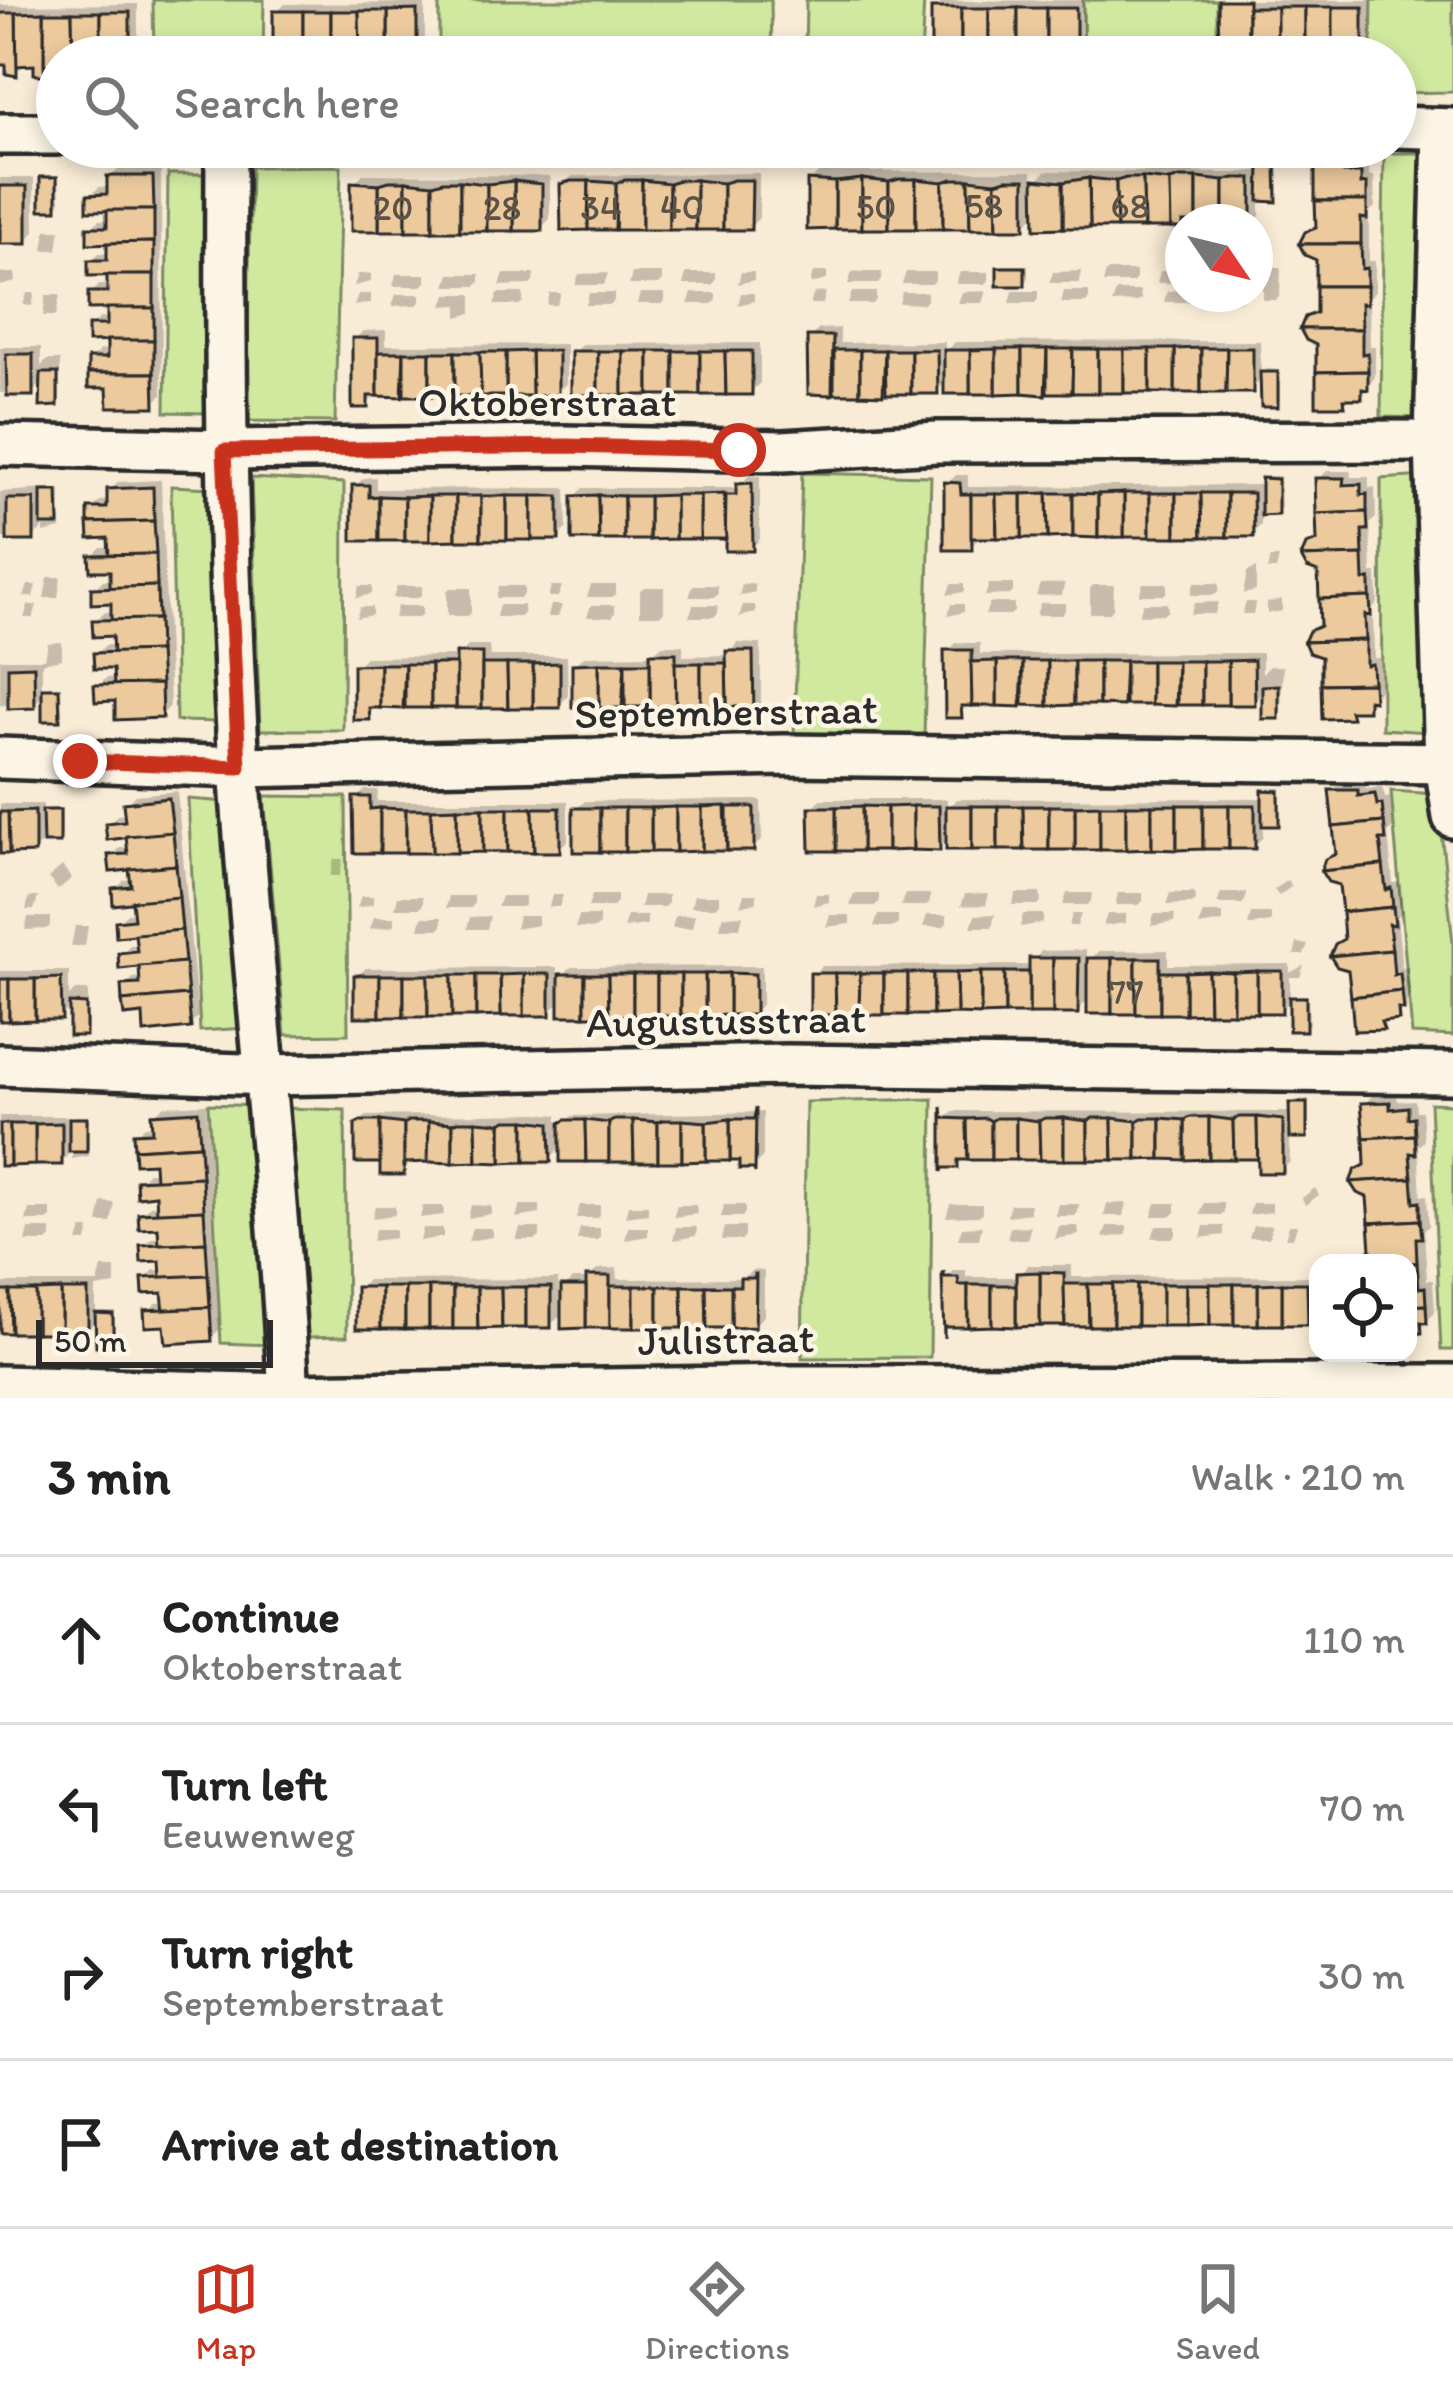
<!DOCTYPE html>
<html lang="en">
<head>
<meta charset="utf-8">
<style>
  body { margin:0; font-family:Itim,sans-serif; background:#f2f2f2; color:#222 }
  .controls { position:absolute; right:36px; bottom:36px; display:grid; overflow:hidden; border-radius:24px; box-shadow:0 6px 18px #0003 }
  .controls button { width:108px; height:108px; display:grid; place-items:center; padding:0; border:0; border-bottom:3px solid #e0e0e0; background:#fff; color:#222; font:60px sans-serif }
  .compass { position:absolute; left:1165px; top:204px; width:108px; height:108px; border-radius:50%; background:#fff; box-shadow:0 6px 18px #0003; rotate:125deg }
  .scale { position:absolute; left:36px; bottom:30px; width:237px; box-sizing:border-box; padding-left:12px; border:6px solid #2b2b2b; border-top:0; font-size:33px; line-height:42px; white-space:nowrap; color:#2b2b2b; -webkit-text-stroke:9px #fcf5e5; paint-order:stroke }
  .stop { position:absolute; width:36px; height:36px; margin:-27px; border:9px solid #c8321e; border-radius:50%; background:#fff }
  .stop.end { background:#c8321e; border-color:#fff; box-shadow:0 3px 12px #0008 }
  .list { margin:0; padding:0; list-style:none }
  h2 { display:flex; justify-content:space-between; align-items:center; height:156px; margin:0; padding:0 48px; font-size:51px }
  h2 small { font-size:39px; font-weight:400; color:#767676 }
  .list li { display:grid; grid-template-columns:78px 1fr auto; gap:36px; align-items:center; box-sizing:border-box; height:168px; padding:0 48px; border-top:3px solid #e0e0e0 }
  .list b { display:block; font-size:45px; white-space:nowrap }
  .list p { margin:0; font-size:39px; white-space:nowrap; color:#767676 }
  .list em { font-size:39px; font-style:normal; color:#767676 }
  .icon { flex:none; width:66px; height:66px; fill:none; stroke:currentColor; stroke-width:2; stroke-linecap:round; stroke-linejoin:round }
  .map { position:relative; flex:none; width:1453px; height:1398px; overflow:hidden }
  .search { position:absolute; background:#fff; box-shadow:0 6px 18px #0003; left:36px; right:36px; top:36px; height:132px; display:flex; align-items:center; gap:30px; box-sizing:border-box; padding:0 42px; border-radius:66px; color:#767676; font-size:45px }
  .sheet { height:828px; background:#fff }
  nav { display:flex; justify-content:space-around; align-items:center; box-sizing:border-box; height:168px; border-top:3px solid #e0e0e0; background:#fff; font-size:33px; color:#767676 }
  nav a { display:grid; justify-items:center; gap:6px }
  nav .on { color:#c8321e }
  .map>svg:first-child { display:block }
</style>
</head>
<body>
<div class="map">
<svg width="1453" height="1398" viewBox="0 0 1453 1398">
  <rect width="100%" height="100%" fill="#f9ecd7"/>
  <filter id="ink" filterUnits="userSpaceOnUse"><feTurbulence type="fractalNoise" baseFrequency=".00833" numOctaves="2"/><feDisplacementMap in="SourceGraphic" scale="24" xChannelSelector="R" yChannelSelector="G"/><feConvolveMatrix kernelMatrix="1 2 1 2 8 2 1 2 1" color-interpolation-filters="sRGB"/></filter>
  <g filter="url(#ink)">
    <!-- green -->
    <g fill="#d0e99f" stroke="#7e8a65" stroke-width="3">
      <polygon points="153,0 264,0 263,57 154,57"/>
      <polygon points="439,0 771,0 772,57 439,57"/>
      <polygon points="806,0 924,0 921,57 805,57"/>
      <polygon points="1083,0 1217,0 1217,57 1084,57"/>
      <polygon points="1372,0 1453,0 1453,92 1396,93 1396,57 1371,57"/>
      <polygon points="1384,153 1431,153 1425,418 1381,417"/>
      <polygon points="341,166 335,422 246,421 251,167"/>
      <polygon points="168,174 209,174 206,413 165,412"/>
      <polygon points="802,473 931,476 924,736 794,736"/>
      <polygon points="1424,476 1428,732 1382,729 1381,479"/>
      <polygon points="251,478 344,483 343,730 260,730"/>
      <polygon points="171,486 212,488 222,722 176,721"/>
      <polygon points="1391,791 1437,794 1453,943 1453,1036 1412,1034"/>
      <polygon points="264,796 346,797 348,1034 285,1035"/>
      <polygon points="188,799 227,802 247,1028 200,1031"/>
      <polygon points="933,1099 930,1357 802,1358 806,1102"/>
      <polygon points="1430,1103 1453,1104 1453,1350 1441,1350"/>
      <polygon points="208,1104 258,1106 270,1345 221,1343"/>
      <polygon points="284,1108 345,1110 347,1336 305,1337"/>
    </g>
    <!-- shadow -->
    <g fill="#0003">
      <polygon points="1083,0 1083,57 934,57 934,10 943,1"/>
      <polygon points="1221,0 1371,0 1370,57 1222,57"/>
      <polygon points="425,3 425,57 276,57 276,13 285,4"/>
      <polygon points="138,4 138,57 57,57 57,62 44,73 37,62 24,64 16,73 9,62 0,62 0,5"/>
      <polygon points="1327,159 1351,159 1351,165 1369,165 1369,176 1374,176 1375,207 1369,212 1369,261 1375,261 1375,292 1369,297 1370,346 1375,346 1375,377 1361,396 1350,396 1343,403 1308,319 1317,310 1319,258 1310,232 1319,224 1318,167"/>
      <polygon points="1266,164 1279,164 1279,195 1260,198 1260,216 1254,222 1183,222 1183,225 1038,212 1024,226 810,181 819,172 1032,171 1032,185 1046,171 1235,173 1263,170"/>
      <polygon points="161,168 162,395 153,404 110,385 91,359 100,350 110,350 110,338 91,326 100,318 110,318 111,306 91,294 99,285 110,285 110,273 91,261 99,253 110,253 110,241 90,229 99,220 110,220 110,208 90,196 99,187 110,187 110,177 119,169"/>
      <polygon points="759,173 759,218 750,227 563,185 572,176"/>
      <polygon points="363,174 550,176 550,219 541,228 354,183"/>
      <polygon points="46,175 59,175 60,204 56,207 43,179"/>
      <polygon points="0,178 34,178 35,232 26,241 0,241"/>
      <polygon points="46,230 60,230 57,250 43,250"/>
      <polygon points="1004,265 1028,265 1028,280 1024,283 1000,268"/>
      <polygon points="1266,267 1281,267 1280,296 1276,300 1263,300 1263,271"/>
      <polygon points="1082,271 1079,283 1049,283 1053,272"/>
      <polygon points="1106,271 1136,271 1136,279 1132,283 1103,283"/>
      <polygon points="1160,271 1183,271 1183,283 1157,283"/>
      <polygon points="741,272 754,272 754,280 738,284"/>
      <polygon points="813,272 827,272 827,280 810,284"/>
      <polygon points="852,272 882,272 881,280 878,284 848,284"/>
      <polygon points="906,272 935,272 935,280 932,284 902,284"/>
      <polygon points="960,272 989,272 989,280 986,284 956,284"/>
      <polygon points="0,273 15,273 16,282 0,286"/>
      <polygon points="608,273 604,285 575,285 579,274"/>
      <polygon points="632,273 662,273 662,281 658,285 629,285"/>
      <polygon points="686,273 716,273 716,281 712,285 683,285"/>
      <polygon points="358,274 371,274 371,282 354,286"/>
      <polygon points="396,274 426,274 426,282 422,286 393,286"/>
      <polygon points="450,274 480,274 480,282 476,286 446,286"/>
      <polygon points="504,274 534,274 533,282 530,285 500,286"/>
      <polygon points="1183,290 1183,294 1192,294 1189,302 1164,302 1167,291"/>
      <polygon points="987,291 983,303 958,303 962,292"/>
      <polygon points="1013,291 1038,291 1038,299 1035,303 1010,303"/>
      <polygon points="1064,291 1089,291 1089,299 1086,303 1061,303"/>
      <polygon points="1116,291 1140,291 1141,299 1137,302 1112,303"/>
      <polygon points="826,292 823,304 810,304 814,293"/>
      <polygon points="852,292 876,292 876,300 873,304 848,304"/>
      <polygon points="902,292 927,292 927,300 924,304 899,303"/>
      <polygon points="27,293 35,293 32,306 23,305"/>
      <polygon points="498,293 523,293 523,302 519,305 494,305"/>
      <polygon points="550,293 561,293 557,305 547,305"/>
      <polygon points="589,293 614,293 614,301 611,305 586,305"/>
      <polygon points="640,293 665,293 665,301 662,304 637,304"/>
      <polygon points="692,293 716,293 716,301 712,304 688,304"/>
      <polygon points="741,293 754,293 754,301 738,305"/>
      <polygon points="358,294 371,294 371,303 354,306"/>
      <polygon points="396,294 421,294 420,302 417,305 392,306"/>
      <polygon points="447,294 472,294 472,313 458,317 458,305 443,306"/>
      <polygon points="1215,294 1243,294 1243,299 1239,302 1215,302"/>
      <polygon points="46,295 60,295 56,316 43,316"/>
      <polygon points="840,328 840,343 945,342 945,353 955,342 1260,341 1261,375 1267,369 1280,370 1280,400 1276,404 1263,378 1252,389 947,391 947,381 936,391 811,391 810,337 819,329"/>
      <polygon points="386,330 386,345 566,344 566,384 557,392 376,393 367,405 355,339 363,331"/>
      <polygon points="760,343 760,383 751,392 574,352 582,344"/>
      <polygon points="0,347 41,347 41,366 47,360 60,360 60,400 57,403 43,382 32,393 0,393"/>
      <polygon points="1327,471 1351,471 1351,477 1369,477 1369,488 1375,487 1376,518 1370,523 1372,573 1377,573 1378,603 1373,609 1374,658 1380,658 1381,688 1367,708 1356,708 1349,715 1324,656 1310,635 1322,623 1321,570 1309,547 1320,536 1318,479"/>
      <polygon points="956,475 968,475 968,487 1264,485 1267,476 1280,476 1281,508 1261,513 1261,525 1252,534 979,538 971,547 947,484"/>
      <polygon points="748,476 760,476 760,539 752,548 728,536 575,497 583,488 739,488"/>
      <polygon points="376,477 376,489 566,488 567,528 558,537 356,538 355,486 364,478"/>
      <polygon points="161,480 170,706 161,715 98,687 106,678 117,677 116,666 97,654 105,645 115,645 115,633 95,621 104,612 114,612 114,600 94,589 103,580 113,580 113,568 92,556 101,547 112,547 111,535 91,509 100,501 110,500 110,490 118,482"/>
      <polygon points="47,489 61,489 61,529 44,533 44,527 33,538 0,538 0,492"/>
      <polygon points="1270,558 1279,558 1276,570 1267,570"/>
      <polygon points="1256,568 1256,591 1243,594 1247,572"/>
      <polygon points="48,577 61,577 58,598 44,598"/>
      <polygon points="1065,583 1061,595 1036,596 1040,584"/>
      <polygon points="1143,583 1167,583 1167,591 1164,595 1139,595"/>
      <polygon points="1194,583 1219,583 1219,591 1215,595 1190,595"/>
      <polygon points="742,584 755,584 755,592 739,596"/>
      <polygon points="951,584 964,584 964,592 947,595"/>
      <polygon points="989,584 1013,584 1013,592 1010,595 985,596"/>
      <polygon points="28,585 36,585 33,597 24,597"/>
      <polygon points="591,585 616,585 616,594 612,597 587,597"/>
      <polygon points="693,585 717,585 718,593 714,597 689,597"/>
      <polygon points="1093,585 1114,585 1113,609 1110,613 1090,613 1090,589"/>
      <polygon points="359,586 372,586 372,594 356,598"/>
      <polygon points="397,586 422,586 422,594 418,598 393,598"/>
      <polygon points="499,586 524,586 524,594 521,598 496,598"/>
      <polygon points="551,586 562,586 558,597 548,597"/>
      <polygon points="644,587 664,587 664,611 661,615 640,615 640,590"/>
      <polygon points="450,588 471,588 471,613 467,616 447,616 447,591"/>
      <polygon points="1282,599 1282,611 1267,614 1267,603"/>
      <polygon points="1218,602 1215,614 1190,614 1194,603"/>
      <polygon points="1246,602 1256,602 1253,614 1242,614"/>
      <polygon points="989,603 1014,603 1014,612 1010,615 985,615"/>
      <polygon points="1040,603 1065,603 1065,611 1061,615 1036,615"/>
      <polygon points="1143,603 1167,603 1168,611 1164,614 1139,615"/>
      <polygon points="951,604 964,604 964,612 948,616"/>
      <polygon points="28,605 37,605 33,618 24,618"/>
      <polygon points="499,605 524,605 524,614 520,617 496,617"/>
      <polygon points="551,605 562,605 558,617 548,617"/>
      <polygon points="591,605 615,605 615,613 612,617 587,617"/>
      <polygon points="693,605 718,605 718,613 714,617 689,617"/>
      <polygon points="743,605 755,605 756,613 739,617"/>
      <polygon points="397,606 422,606 422,614 418,618 394,618"/>
      <polygon points="360,607 372,607 372,615 356,618"/>
      <polygon points="62,642 62,659 42,663 42,692 48,686 61,686 62,714 58,718 45,694 33,705 0,705 0,659 45,659 48,643"/>
      <polygon points="737,643 761,644 761,706 752,715 740,704 575,705 575,665 584,656 651,655 662,645 683,645 683,656 729,655"/>
      <polygon points="956,643 980,643 980,654 1262,653 1262,674 1270,666 1283,666 1281,712 1277,716 1266,689 1253,702 969,703 960,715 947,652"/>
      <polygon points="468,646 489,646 490,656 567,656 568,696 559,705 377,705 368,717 356,666 365,657 459,656"/>
      <polygon points="1341,783 1365,783 1366,789 1383,787 1385,798 1390,797 1393,828 1388,833 1393,883 1399,882 1402,912 1397,917 1402,968 1408,967 1411,997 1406,1002 1407,1008 1381,1027 1347,936 1342,883 1328,861 1338,851 1332,791"/>
      <polygon points="1268,788 1281,788 1281,819 1263,823 1263,837 1254,846 949,837 939,848 812,808 821,799 947,799 947,809 957,799 1265,798"/>
      <polygon points="365,790 378,790 377,801 568,801 568,840 559,849 357,850 356,798"/>
      <polygon points="177,791 198,1017 190,1025 146,1011 124,987 133,978 142,977 141,964 121,954 130,945 139,944 138,932 118,922 127,913 136,912 135,899 115,889 124,880 133,879 132,867 112,856 120,848 130,847 129,835 109,824 117,815 127,814 126,804 135,795"/>
      <polygon points="761,800 762,840 753,848 576,849 576,809 585,801"/>
      <polygon points="0,804 43,804 43,814 49,808 62,808 62,836 45,840 34,850 0,850"/>
      <polygon points="334,859 343,859 340,876 330,876"/>
      <polygon points="62,866 72,878 58,890 48,878"/>
      <polygon points="1287,880 1292,886 1279,896 1274,890"/>
      <polygon points="989,893 986,905 961,906 965,894"/>
      <polygon points="1016,893 1040,893 1041,902 1037,905 1012,905"/>
      <polygon points="1067,893 1092,893 1091,901 1088,905 1063,905"/>
      <polygon points="1118,893 1143,893 1143,901 1139,905 1115,905"/>
      <polygon points="1170,893 1194,893 1195,901 1191,904 1166,905"/>
      <polygon points="1221,893 1246,893 1245,901 1242,904 1217,904"/>
      <polygon points="744,894 757,894 757,902 740,906"/>
      <polygon points="816,894 829,894 829,902 813,906"/>
      <polygon points="854,894 879,894 879,902 875,906 850,906"/>
      <polygon points="905,894 930,894 930,902 926,906 901,906"/>
      <polygon points="552,895 563,895 559,907 549,907"/>
      <polygon points="592,895 617,895 617,903 613,907 588,907"/>
      <polygon points="643,895 668,895 668,903 664,907 640,907"/>
      <polygon points="694,895 719,895 719,903 715,907 691,907"/>
      <polygon points="361,896 373,896 373,904 357,908"/>
      <polygon points="398,896 423,896 423,904 420,908 395,908"/>
      <polygon points="449,896 474,896 474,904 471,908 446,908"/>
      <polygon points="501,896 525,896 525,904 522,907 497,907"/>
      <polygon points="29,897 38,897 34,910 26,910"/>
      <polygon points="1203,913 1223,913 1223,922 1199,926"/>
      <polygon points="1251,913 1271,913 1271,922 1248,926"/>
      <polygon points="995,914 992,927 971,927 975,915"/>
      <polygon points="1023,914 1043,914 1043,923 1020,927"/>
      <polygon points="1072,914 1081,914 1077,926 1069,926"/>
      <polygon points="1107,914 1126,914 1126,923 1103,926"/>
      <polygon points="1154,914 1175,914 1174,922 1151,926"/>
      <polygon points="695,915 692,928 672,928 675,916"/>
      <polygon points="743,915 740,928 720,928 723,916"/>
      <polygon points="830,915 850,915 850,924 826,927"/>
      <polygon points="878,915 898,915 898,924 894,927 874,927"/>
      <polygon points="927,915 947,915 947,923 943,927 923,927"/>
      <polygon points="490,916 487,929 467,929 470,917"/>
      <polygon points="518,916 538,916 538,925 515,929"/>
      <polygon points="579,916 599,916 599,925 595,929 575,928"/>
      <polygon points="627,916 647,916 647,925 623,928"/>
      <polygon points="28,917 50,917 50,926 46,929 25,930"/>
      <polygon points="374,917 394,917 394,926 370,929"/>
      <polygon points="422,917 442,917 442,926 439,929 419,929"/>
      <polygon points="75,926 88,926 85,946 71,946"/>
      <polygon points="1297,943 1308,945 1304,955 1294,955"/>
      <polygon points="1086,950 1086,963 1099,951 1168,950 1168,965 1290,964 1290,973 1304,965 1300,977 1290,977 1290,1001 1296,995 1308,995 1309,1024 1305,1028 1292,998 1281,1010 1090,998 1077,1011 813,975 822,966 1032,965 1041,951"/>
      <polygon points="762,966 762,1004 754,1012 562,1000 549,1013 357,976 366,968 557,967 557,980 571,967"/>
      <polygon points="0,971 69,971 69,996 75,990 88,990 88,1029 85,1033 72,1006 60,1017 0,1018"/>
      <polygon points="1373,1095 1397,1095 1398,1101 1415,1100 1416,1111 1422,1111 1424,1141 1418,1146 1421,1196 1427,1195 1429,1226 1424,1231 1427,1280 1433,1280 1435,1311 1421,1330 1408,1335 1408,1263 1361,1263 1374,1246 1370,1195 1358,1172 1368,1161 1364,1104"/>
      <polygon points="1296,1100 1309,1100 1309,1131 1290,1135 1290,1162 1282,1170 1260,1156 964,1157 957,1165 945,1120 953,1111 1292,1112"/>
      <polygon points="206,1104 219,1330 211,1338 147,1312 156,1303 166,1302 165,1290 145,1279 154,1270 164,1270 163,1258 143,1246 152,1238 162,1237 161,1225 141,1214 150,1205 160,1204 159,1192 139,1181 148,1172 158,1172 157,1160 136,1134 145,1126 155,1125 154,1115 163,1106"/>
      <polygon points="763,1112 763,1157 754,1166 742,1158 563,1146 549,1159 412,1160 403,1172 384,1160 358,1125 366,1116 537,1113 558,1115 558,1129 572,1116"/>
      <polygon points="0,1116 70,1116 70,1122 76,1116 89,1116 89,1156 72,1159 72,1151 61,1162 0,1163"/>
      <polygon points="1315,1188 1319,1195 1305,1205 1302,1198"/>
      <polygon points="102,1202 115,1203 111,1223 98,1223"/>
      <polygon points="1127,1203 1124,1216 1104,1216 1107,1204"/>
      <polygon points="1156,1203 1176,1203 1176,1212 1172,1216 1152,1216"/>
      <polygon points="1204,1203 1224,1203 1224,1212 1221,1215 1200,1215"/>
      <polygon points="1252,1203 1272,1203 1272,1212 1249,1215"/>
      <polygon points="950,1204 982,1204 982,1213 979,1216 946,1217"/>
      <polygon points="1010,1204 1030,1204 1030,1213 1007,1216"/>
      <polygon points="1058,1204 1079,1204 1078,1212 1075,1216 1055,1216"/>
      <polygon points="471,1205 491,1206 491,1214 468,1218"/>
      <polygon points="520,1205 540,1205 540,1214 516,1218"/>
      <polygon points="580,1205 600,1205 600,1214 597,1218 576,1218"/>
      <polygon points="628,1205 648,1205 648,1214 625,1217"/>
      <polygon points="677,1205 696,1205 697,1214 673,1217"/>
      <polygon points="724,1205 745,1205 745,1213 742,1217 721,1217"/>
      <polygon points="375,1206 395,1206 395,1215 372,1218"/>
      <polygon points="423,1206 443,1206 444,1215 420,1218"/>
      <polygon points="29,1209 51,1209 51,1218 47,1221 26,1221"/>
      <polygon points="1272,1225 1269,1238 1249,1238 1253,1226"/>
      <polygon points="1289,1225 1297,1225 1293,1238 1285,1238"/>
      <polygon points="982,1226 979,1239 958,1239 962,1227"/>
      <polygon points="1031,1226 1027,1239 1007,1239 1010,1227"/>
      <polygon points="1059,1226 1078,1226 1079,1235 1055,1239"/>
      <polygon points="1107,1226 1127,1226 1127,1235 1103,1238"/>
      <polygon points="1156,1226 1176,1226 1176,1235 1172,1238 1152,1238"/>
      <polygon points="1204,1226 1224,1226 1224,1235 1201,1238"/>
      <polygon points="628,1227 648,1227 648,1236 625,1240"/>
      <polygon points="676,1227 697,1227 696,1236 673,1240"/>
      <polygon points="725,1227 745,1227 745,1236 742,1240 721,1240"/>
      <polygon points="423,1228 443,1228 443,1237 420,1241"/>
      <polygon points="472,1228 492,1228 492,1237 468,1241"/>
      <polygon points="520,1228 540,1228 540,1237 536,1240 516,1240"/>
      <polygon points="580,1228 600,1228 600,1237 597,1240 577,1240"/>
      <polygon points="29,1229 51,1229 51,1238 47,1242 26,1242"/>
      <polygon points="82,1229 90,1229 87,1242 78,1242"/>
      <polygon points="375,1229 395,1229 395,1238 372,1241"/>
      <polygon points="1028,1265 1072,1265 1072,1277 1318,1276 1318,1340 1318,1311 1306,1322 946,1324 945,1278 954,1270 966,1270 966,1277 1019,1277"/>
      <polygon points="102,1268 115,1268 115,1285 96,1288 96,1317 102,1311 115,1311 115,1340 112,1343 98,1318 87,1330 0,1330 0,1283 98,1283"/>
      <polygon points="617,1268 618,1279 744,1278 752,1270 764,1271 764,1316 755,1324 564,1312 550,1325 359,1289 367,1280 558,1279 559,1293 572,1279 587,1279 598,1269"/>
    </g>
    <!-- building -->
    <g fill="#ecca9e" stroke="#2b2b2b" stroke-width="3">
      <polygon points="1218,0 1248,0 1248,57 1219,57"/>
      <rect x="1248" y="7" width="29" height="50"/>
      <rect x="1277" y="7" width="28" height="50"/>
      <rect x="1305" y="7" width="28" height="50"/>
      <rect x="1333" y="7" width="30" height="50"/>
      <rect x="931" y="8" width="30" height="49"/>
      <rect x="961" y="8" width="28" height="49"/>
      <rect x="989" y="8" width="29" height="49"/>
      <rect x="1018" y="8" width="28" height="49"/>
      <rect x="1046" y="8" width="30" height="49"/>
      <polygon points="417,10 417,57 388,57 388,11"/>
      <rect x="273" y="11" width="30" height="46"/>
      <rect x="303" y="11" width="28" height="46"/>
      <polygon points="331,11 359,11 360,57 331,57"/>
      <polygon points="359,11 388,11 388,57 360,57"/>
      <polygon points="44,12 72,12 73,57 57,57 57,65 44,65"/>
      <polygon points="44,12 44,65 45,76 34,74 34,65 16,66 16,13"/>
      <polygon points="72,12 101,12 101,57 73,57"/>
      <rect x="101" y="12" width="29" height="45"/>
      <polygon points="0,13 16,13 17,76 6,74 6,65 0,65"/>
      <polygon points="1260,166 1276,166 1277,202 1259,201"/>
      <polygon points="1315,166 1344,166 1344,173 1361,173 1361,184 1367,183 1367,201 1315,201"/>
      <polygon points="107,176 153,176 154,210 87,211 87,195 107,194"/>
      <rect x="40" y="177" width="17" height="33"/>
      <polygon points="1089,178 1116,181 1117,228 1090,228"/>
      <polygon points="1089,178 1090,228 1063,228 1063,182"/>
      <polygon points="1126,178 1143,178 1144,228 1117,228 1116,181"/>
      <polygon points="1143,178 1170,181 1171,228 1144,228"/>
      <polygon points="1180,178 1197,178 1197,222 1183,222 1183,228 1171,228 1170,181"/>
      <polygon points="1197,178 1224,181 1224,222 1197,222"/>
      <polygon points="1234,178 1252,178 1252,222 1224,222 1224,181"/>
      <polygon points="862,179 862,229 835,229 835,182"/>
      <polygon points="862,179 889,182 889,229 862,229"/>
      <polygon points="899,179 916,179 916,229 889,229 889,182"/>
      <polygon points="916,179 943,182 943,229 916,229"/>
      <polygon points="952,179 969,179 970,229 943,229 943,182"/>
      <polygon points="969,179 996,182 997,229 970,229"/>
      <polygon points="1007,179 1025,179 1025,229 997,229 996,182"/>
      <polygon points="1034,179 1063,182 1063,228 1035,229"/>
      <polygon points="625,180 642,180 642,230 615,230 616,183"/>
      <polygon points="642,180 669,183 669,230 642,230"/>
      <polygon points="679,180 696,180 696,230 669,230 669,183"/>
      <polygon points="696,180 723,183 723,230 696,230"/>
      <polygon points="733,180 752,180 751,230 723,230 723,183"/>
      <polygon points="807,180 835,182 835,229 807,230"/>
      <polygon points="389,181 406,181 406,231 379,231 379,184"/>
      <polygon points="406,181 433,184 433,231 406,231"/>
      <polygon points="443,181 460,181 460,231 433,231 433,184"/>
      <polygon points="460,181 487,184 487,231 460,231"/>
      <polygon points="514,181 542,184 542,231 514,231"/>
      <polygon points="514,181 514,231 487,231 487,184"/>
      <polygon points="571,181 589,181 588,230 561,231 560,184"/>
      <polygon points="589,181 616,183 615,230 588,230"/>
      <polygon points="351,182 379,184 379,231 351,231"/>
      <rect x="0" y="186" width="27" height="58"/>
      <polygon points="1315,201 1367,201 1367,219 1361,218 1361,244 1299,244 1305,232 1316,228"/>
      <polygon points="107,210 154,210 154,242 87,244 87,227 107,227"/>
      <polygon points="154,242 154,275 88,276 88,260 107,260 107,243"/>
      <polygon points="1299,244 1361,244 1362,269 1367,268 1367,286 1316,286 1316,260 1305,255"/>
      <rect x="997" y="267" width="28" height="19"/>
      <polygon points="107,275 154,275 154,308 88,309 88,292 107,292"/>
      <polygon points="1316,286 1367,286 1367,304 1361,303 1362,329 1300,329 1305,317 1316,313"/>
      <polygon points="107,308 154,308 154,340 88,342 88,325 107,325"/>
      <polygon points="1300,329 1362,329 1362,354 1368,353 1368,371 1316,372 1316,345 1306,340"/>
      <polygon points="807,336 833,336 832,395 808,394"/>
      <polygon points="352,338 378,338 378,396 368,396 368,408 352,408"/>
      <polygon points="107,340 154,340 154,373 88,373 88,358 107,358"/>
      <polygon points="1201,348 1201,393 1175,393 1175,349"/>
      <polygon points="1201,348 1227,348 1226,393 1201,393"/>
      <polygon points="1227,348 1253,348 1253,393 1226,393"/>
      <polygon points="996,349 1022,349 1022,393 996,394"/>
      <polygon points="996,349 996,394 970,394 970,350"/>
      <polygon points="1022,349 1047,349 1045,395 1022,393"/>
      <polygon points="1047,349 1073,349 1072,393 1047,393"/>
      <polygon points="1073,349 1098,349 1098,393 1072,393"/>
      <rect x="1098" y="349" width="26" height="44"/>
      <rect x="1124" y="349" width="26" height="44"/>
      <rect x="1150" y="349" width="25" height="44"/>
      <rect x="834" y="350" width="26" height="44"/>
      <polygon points="860,350 885,350 883,395 860,394"/>
      <polygon points="885,350 911,350 911,394 886,394"/>
      <polygon points="911,350 937,350 938,394 911,394"/>
      <rect x="944" y="350" width="26" height="44"/>
      <polygon points="531,351 558,351 558,395 532,396"/>
      <polygon points="531,351 532,396 506,396 506,352"/>
      <rect x="571" y="351" width="27" height="44"/>
      <rect x="598" y="351" width="25" height="44"/>
      <rect x="623" y="351" width="26" height="44"/>
      <rect x="649" y="351" width="25" height="44"/>
      <rect x="674" y="351" width="26" height="44"/>
      <polygon points="700,351 725,351 726,395 700,395"/>
      <polygon points="725,351 752,351 752,395 726,395"/>
      <polygon points="378,352 404,352 402,397 378,396"/>
      <rect x="404" y="352" width="26" height="44"/>
      <rect x="430" y="352" width="25" height="44"/>
      <polygon points="455,352 480,352 481,396 455,396"/>
      <polygon points="480,352 506,352 506,396 481,396"/>
      <polygon points="6,354 33,354 33,396 7,396"/>
      <polygon points="1368,371 1368,390 1362,389 1362,399 1344,399 1345,406 1316,406 1316,372"/>
      <polygon points="1260,372 1278,372 1278,407 1261,407"/>
      <polygon points="41,373 58,373 58,406 40,407"/>
      <polygon points="88,373 154,373 155,407 108,407 107,388 88,388"/>
      <polygon points="1261,478 1278,479 1278,515 1261,516"/>
      <polygon points="1315,478 1344,478 1343,485 1361,484 1361,495 1367,494 1367,512 1316,514"/>
      <polygon points="944,482 960,483 961,494 971,494 972,550 944,550"/>
      <polygon points="752,483 753,551 725,551 726,495 736,495 736,484"/>
      <polygon points="352,485 369,485 369,497 379,496 379,541 352,541"/>
      <polygon points="153,487 154,521 88,523 88,508 107,508 107,489"/>
      <polygon points="41,491 58,491 59,525 41,525"/>
      <polygon points="1047,493 1073,493 1073,537 1048,538"/>
      <polygon points="1047,493 1048,538 1022,538 1022,494"/>
      <polygon points="1073,493 1098,494 1098,538 1073,537"/>
      <rect x="1124" y="493" width="26" height="44"/>
      <polygon points="1124,493 1124,537 1098,538 1098,494"/>
      <rect x="1150" y="493" width="26" height="44"/>
      <polygon points="1176,493 1201,493 1202,537 1176,537"/>
      <polygon points="1201,493 1227,493 1227,537 1202,537"/>
      <polygon points="1227,493 1253,493 1254,537 1227,537"/>
      <polygon points="724,494 726,539 700,539 700,495"/>
      <polygon points="971,494 996,494 997,538 971,538"/>
      <polygon points="996,494 1022,494 1022,538 997,538"/>
      <polygon points="598,495 599,540 572,540 572,496"/>
      <polygon points="598,495 624,496 624,540 599,540"/>
      <rect x="675" y="495" width="25" height="44"/>
      <polygon points="675,495 675,539 649,540 649,496"/>
      <polygon points="379,496 405,497 405,541 379,541"/>
      <polygon points="430,496 430,541 405,541 405,497"/>
      <polygon points="430,496 456,496 456,540 430,541"/>
      <rect x="456" y="496" width="25" height="44"/>
      <rect x="481" y="496" width="26" height="44"/>
      <rect x="507" y="496" width="25" height="44"/>
      <rect x="532" y="496" width="27" height="44"/>
      <rect x="624" y="496" width="25" height="44"/>
      <rect x="7" y="499" width="27" height="42"/>
      <polygon points="1367,512 1368,530 1362,530 1363,555 1301,557 1306,545 1317,541 1316,514"/>
      <polygon points="154,521 156,554 109,555 108,538 89,539 88,523"/>
      <polygon points="156,554 157,586 110,588 110,571 90,571 89,555"/>
      <polygon points="1363,555 1364,580 1370,579 1370,597 1319,599 1318,572 1307,568 1301,557"/>
      <polygon points="157,586 158,619 111,621 111,603 91,604 91,588"/>
      <polygon points="1370,597 1371,616 1365,615 1366,640 1304,642 1309,631 1320,626 1319,599"/>
      <polygon points="158,619 159,651 113,653 112,636 93,637 92,620"/>
      <polygon points="1366,640 1366,665 1372,664 1373,683 1321,684 1321,657 1309,653 1304,642"/>
      <polygon points="944,650 972,650 972,706 961,706 962,718 945,718"/>
      <polygon points="159,651 161,684 114,686 113,669 94,669 93,653"/>
      <polygon points="726,651 753,651 754,718 737,718 737,707 727,707"/>
      <rect x="456" y="653" width="26" height="55"/>
      <rect x="650" y="653" width="26" height="54"/>
      <polygon points="1254,660 1255,705 1228,705 1228,661"/>
      <polygon points="997,661 1023,661 1021,707 997,706"/>
      <polygon points="997,661 997,706 972,706 971,662"/>
      <polygon points="1023,661 1048,661 1048,706 1023,705"/>
      <polygon points="1048,661 1074,661 1074,705 1048,706"/>
      <rect x="1074" y="661" width="25" height="44"/>
      <polygon points="1099,661 1125,661 1123,706 1099,705"/>
      <rect x="1125" y="661" width="26" height="44"/>
      <polygon points="1151,661 1177,661 1175,706 1151,705"/>
      <rect x="1177" y="661" width="25" height="44"/>
      <rect x="1202" y="661" width="26" height="44"/>
      <polygon points="560,663 560,708 533,708 533,664"/>
      <polygon points="599,663 625,663 622,708 599,708"/>
      <polygon points="599,663 599,708 572,708 572,664"/>
      <rect x="625" y="663" width="25" height="44"/>
      <polygon points="675,663 701,663 701,707 676,707"/>
      <polygon points="701,663 726,663 727,707 701,707"/>
      <polygon points="380,664 380,708 369,708 370,720 353,720 353,665"/>
      <polygon points="380,664 405,664 403,709 380,708"/>
      <rect x="405" y="664" width="26" height="44"/>
      <rect x="431" y="664" width="25" height="44"/>
      <polygon points="482,664 507,664 508,708 482,708"/>
      <polygon points="507,664 533,664 533,708 508,708"/>
      <polygon points="34,666 35,708 8,709 8,667"/>
      <polygon points="1373,683 1374,701 1368,700 1368,711 1350,711 1352,718 1322,719 1321,684"/>
      <polygon points="161,684 162,718 115,720 115,701 95,702 94,685"/>
      <polygon points="1279,685 1279,719 1262,719 1262,686"/>
      <polygon points="42,688 59,688 60,721 42,721"/>
      <polygon points="1262,790 1279,791 1279,826 1262,826"/>
      <polygon points="1329,790 1358,790 1358,796 1375,794 1377,805 1382,804 1384,822 1333,827"/>
      <polygon points="353,797 370,797 370,809 380,808 380,853 354,853"/>
      <polygon points="169,798 173,832 107,840 105,823 125,821 123,803"/>
      <polygon points="1100,805 1100,850 1075,850 1075,806"/>
      <rect x="1100" y="805" width="26" height="45"/>
      <polygon points="1126,805 1152,805 1152,849 1126,850"/>
      <polygon points="1152,805 1177,805 1177,850 1152,849"/>
      <polygon points="1177,805 1203,805 1203,849 1177,850"/>
      <rect x="1203" y="805" width="26" height="44"/>
      <rect x="1229" y="805" width="26" height="44"/>
      <polygon points="725,806 727,851 702,851 702,807"/>
      <polygon points="862,806 887,807 887,851 862,851"/>
      <polygon points="862,806 862,851 836,851 836,807"/>
      <polygon points="913,806 913,850 887,851 887,807"/>
      <polygon points="913,806 939,806 940,851 913,850"/>
      <rect x="946" y="806" width="26" height="44"/>
      <rect x="972" y="806" width="26" height="44"/>
      <polygon points="998,806 1023,806 1024,850 998,850"/>
      <polygon points="1023,806 1049,806 1049,850 1024,850"/>
      <rect x="1049" y="806" width="26" height="44"/>
      <polygon points="676,807 676,852 651,852 651,808"/>
      <polygon points="676,807 702,807 702,851 676,852"/>
      <rect x="727" y="807" width="27" height="44"/>
      <polygon points="809,807 836,807 836,851 810,851"/>
      <polygon points="380,808 406,809 406,853 380,853"/>
      <polygon points="457,808 483,808 483,852 457,853"/>
      <polygon points="457,808 457,853 432,853 431,809"/>
      <rect x="483" y="808" width="25" height="44"/>
      <polygon points="508,808 533,808 534,852 508,852"/>
      <polygon points="533,808 560,808 560,852 534,852"/>
      <rect x="573" y="808" width="27" height="44"/>
      <rect x="600" y="808" width="25" height="44"/>
      <rect x="625" y="808" width="26" height="44"/>
      <polygon points="406,809 431,809 432,853 406,853"/>
      <polygon points="42,810 60,810 60,843 43,843"/>
      <polygon points="35,811 35,853 9,854 8,812"/>
      <polygon points="0,812 8,812 9,854 0,854"/>
      <polygon points="1384,822 1386,840 1380,840 1383,865 1321,871 1325,859 1336,854 1333,827"/>
      <polygon points="173,832 176,865 110,872 108,855 128,854 126,836"/>
      <polygon points="176,865 179,897 113,905 112,888 131,886 129,869"/>
      <polygon points="1383,865 1386,890 1391,888 1393,907 1342,912 1339,885 1328,882 1321,871"/>
      <polygon points="179,897 182,930 116,937 115,921 134,919 132,901"/>
      <polygon points="1393,907 1395,925 1389,924 1392,950 1330,956 1335,944 1344,939 1342,912"/>
      <polygon points="182,930 185,962 119,969 118,953 137,951 135,934"/>
      <polygon points="1392,950 1394,975 1400,973 1402,991 1351,997 1348,970 1337,967 1330,956"/>
      <rect x="1029" y="958" width="24" height="56"/>
      <polygon points="1053,958 1079,958 1078,1014 1053,1014"/>
      <rect x="1087" y="958" width="25" height="56"/>
      <rect x="1112" y="958" width="24" height="56"/>
      <rect x="1136" y="958" width="24" height="56"/>
      <polygon points="185,962 188,995 122,1001 121,985 140,984 139,966"/>
      <polygon points="1208,971 1209,1013 1185,1014 1185,972"/>
      <polygon points="1208,971 1233,972 1233,1013 1209,1013"/>
      <rect x="1257" y="971" width="25" height="42"/>
      <polygon points="1257,971 1257,1013 1233,1013 1233,972"/>
      <polygon points="981,972 981,1015 957,1014 956,973"/>
      <polygon points="981,972 1005,972 1005,1014 981,1015"/>
      <rect x="1005" y="972" width="24" height="42"/>
      <rect x="1160" y="972" width="25" height="42"/>
      <polygon points="729,973 755,974 755,1015 729,1015"/>
      <polygon points="729,973 729,1015 705,1016 705,974"/>
      <polygon points="810,973 835,973 836,1015 810,1015"/>
      <polygon points="835,973 860,973 859,1015 836,1015"/>
      <polygon points="860,973 884,973 884,1015 859,1015"/>
      <rect x="884" y="973" width="24" height="42"/>
      <rect x="908" y="973" width="25" height="42"/>
      <polygon points="933,973 956,973 957,1014 933,1015"/>
      <rect x="524" y="974" width="26" height="42"/>
      <polygon points="524,974 524,1016 501,1016 500,975"/>
      <rect x="559" y="974" width="26" height="42"/>
      <polygon points="585,974 608,974 609,1016 585,1016"/>
      <polygon points="608,974 633,974 633,1016 609,1016"/>
      <rect x="633" y="974" width="24" height="42"/>
      <rect x="657" y="974" width="24" height="42"/>
      <rect x="681" y="974" width="24" height="42"/>
      <rect x="354" y="975" width="26" height="42"/>
      <rect x="380" y="975" width="24" height="42"/>
      <rect x="404" y="975" width="24" height="42"/>
      <rect x="428" y="975" width="24" height="42"/>
      <rect x="452" y="975" width="24" height="42"/>
      <polygon points="476,975 500,975 501,1016 476,1017"/>
      <polygon points="61,978 62,1020 35,1020 35,979"/>
      <rect x="0" y="979" width="9" height="42"/>
      <polygon points="9,979 35,979 35,1020 9,1021"/>
      <polygon points="1402,991 1404,1010 1398,1009 1399,1020 1381,1022 1384,1030 1354,1031 1351,997"/>
      <polygon points="188,995 191,1028 144,1033 143,1014 124,1016 122,1001"/>
      <rect x="1289" y="997" width="17" height="34"/>
      <polygon points="69,1003 86,1004 86,1036 69,1036"/>
      <polygon points="1390,1102 1390,1109 1408,1107 1408,1118 1414,1117 1415,1135 1364,1138 1361,1103"/>
      <polygon points="1289,1103 1307,1103 1307,1138 1290,1138"/>
      <polygon points="942,1107 943,1118 967,1119 968,1160 958,1160 958,1168 943,1168 942,1172"/>
      <polygon points="756,1108 755,1173 754,1169 739,1169 739,1161 730,1161 730,1119 754,1119"/>
      <polygon points="198,1111 200,1145 134,1149 133,1133 152,1132 151,1114"/>
      <polygon points="1190,1117 1209,1117 1209,1159 1185,1160 1185,1120"/>
      <polygon points="1209,1117 1233,1120 1234,1159 1209,1159"/>
      <polygon points="1239,1117 1257,1117 1258,1159 1234,1159 1233,1120"/>
      <polygon points="1257,1117 1283,1120 1283,1173 1258,1173"/>
      <rect x="69" y="1118" width="18" height="34"/>
      <polygon points="986,1118 991,1121 991,1160 968,1160 967,1119"/>
      <polygon points="996,1118 1016,1118 1016,1160 991,1160 991,1121"/>
      <polygon points="1016,1118 1039,1121 1040,1160 1016,1160"/>
      <polygon points="1045,1118 1064,1118 1064,1160 1040,1160 1039,1121"/>
      <polygon points="1064,1118 1088,1121 1088,1160 1064,1160"/>
      <polygon points="1093,1118 1112,1118 1113,1160 1088,1160 1088,1121"/>
      <polygon points="1112,1118 1137,1121 1137,1160 1113,1160"/>
      <polygon points="1142,1118 1161,1118 1161,1159 1137,1160 1137,1121"/>
      <polygon points="1161,1118 1185,1120 1185,1160 1161,1159"/>
      <polygon points="730,1119 730,1161 706,1161 706,1122"/>
      <polygon points="506,1120 525,1120 525,1162 501,1163 501,1123"/>
      <polygon points="525,1120 550,1123 551,1162 525,1162"/>
      <polygon points="566,1120 585,1120 586,1162 560,1162 560,1123"/>
      <polygon points="585,1120 609,1123 609,1162 586,1162"/>
      <polygon points="614,1120 633,1120 634,1162 609,1162 609,1123"/>
      <polygon points="633,1120 658,1122 658,1162 634,1162"/>
      <polygon points="663,1120 682,1120 682,1162 658,1162 658,1122"/>
      <polygon points="682,1120 706,1122 706,1161 682,1162"/>
      <polygon points="361,1121 380,1121 381,1163 355,1163 355,1124"/>
      <polygon points="380,1121 404,1124 404,1175 380,1175"/>
      <polygon points="409,1121 429,1121 428,1162 404,1163 404,1124"/>
      <polygon points="429,1121 453,1123 453,1163 428,1162"/>
      <polygon points="458,1121 476,1121 477,1162 453,1163 453,1123"/>
      <polygon points="476,1121 501,1123 501,1163 477,1162"/>
      <polygon points="62,1123 62,1165 35,1165 35,1124"/>
      <rect x="0" y="1124" width="10" height="42"/>
      <polygon points="10,1124 35,1124 35,1165 10,1166"/>
      <polygon points="1415,1135 1416,1154 1410,1153 1412,1178 1350,1182 1355,1170 1365,1165 1364,1138"/>
      <polygon points="200,1145 202,1177 155,1180 154,1163 135,1164 134,1149"/>
      <polygon points="202,1177 204,1210 157,1213 156,1195 137,1197 136,1180"/>
      <polygon points="1412,1178 1414,1203 1420,1202 1420,1220 1369,1223 1367,1197 1357,1193 1350,1182"/>
      <polygon points="204,1210 206,1242 159,1245 158,1228 139,1229 138,1213"/>
      <polygon points="1420,1220 1422,1238 1416,1238 1417,1263 1357,1263 1361,1255 1371,1250 1369,1223"/>
      <polygon points="206,1242 208,1275 161,1278 160,1261 141,1262 140,1245"/>
      <polygon points="1408,1263 1417,1263 1419,1288 1425,1287 1426,1305 1408,1306"/>
      <polygon points="1040,1272 1064,1273 1065,1326 1040,1326"/>
      <polygon points="1040,1272 1040,1326 1016,1327 1016,1273"/>
      <polygon points="944,1273 944,1277 958,1277 959,1285 968,1285 968,1327 944,1327 944,1338 942,1274"/>
      <polygon points="755,1274 756,1274 755,1339 755,1327 731,1328 731,1286 740,1286 740,1278 755,1278"/>
      <polygon points="208,1275 210,1307 164,1311 162,1293 143,1294 142,1278"/>
      <rect x="586" y="1276" width="24" height="52"/>
      <polygon points="1282,1283 1307,1283 1308,1325 1282,1325"/>
      <polygon points="1282,1283 1282,1325 1258,1325 1258,1284"/>
      <polygon points="1064,1284 1088,1284 1089,1326 1065,1326"/>
      <polygon points="1088,1284 1113,1284 1113,1326 1089,1326"/>
      <rect x="1113" y="1284" width="24" height="42"/>
      <rect x="1137" y="1284" width="25" height="42"/>
      <rect x="1162" y="1284" width="24" height="42"/>
      <polygon points="1186,1284 1210,1284 1210,1325 1186,1326"/>
      <rect x="1210" y="1284" width="24" height="41"/>
      <rect x="1234" y="1284" width="24" height="41"/>
      <polygon points="968,1285 992,1285 992,1326 968,1327"/>
      <polygon points="992,1285 1016,1285 1016,1327 992,1326"/>
      <polygon points="561,1286 586,1286 586,1328 561,1329"/>
      <rect x="610" y="1286" width="24" height="42"/>
      <rect x="634" y="1286" width="24" height="42"/>
      <polygon points="658,1286 682,1286 683,1328 658,1328"/>
      <polygon points="682,1286 706,1286 707,1328 683,1328"/>
      <polygon points="706,1286 731,1286 731,1328 707,1328"/>
      <rect x="356" y="1287" width="25" height="42"/>
      <rect x="381" y="1287" width="24" height="42"/>
      <rect x="405" y="1287" width="24" height="42"/>
      <rect x="429" y="1287" width="24" height="42"/>
      <polygon points="453,1287 477,1287 478,1329 453,1329"/>
      <polygon points="477,1287 501,1287 502,1328 478,1329"/>
      <polygon points="501,1287 526,1287 526,1328 502,1328"/>
      <rect x="526" y="1287" width="25" height="41"/>
      <rect x="61" y="1290" width="27" height="43"/>
      <polygon points="61,1290 61,1333 36,1333 36,1291"/>
      <polygon points="0,1291 10,1291 11,1333 0,1333"/>
      <polygon points="10,1291 36,1291 36,1333 11,1333"/>
      <polygon points="1426,1305 1427,1323 1421,1322 1422,1333 1408,1334 1408,1306"/>
      <polygon points="210,1307 212,1341 166,1344 164,1326 145,1327 144,1310"/>
      <polygon points="95,1313 113,1314 113,1346 96,1346"/>
    </g>
    <g fill="none" stroke-linecap="round" stroke-linejoin="round">
      <!-- minor casing -->
      <g stroke="#2b2b2b" stroke-width="48">
        <g id="minor">
          <polyline points="1396,127 1453,129"/>
          <polyline points="1443,130 1435,441 1445,763 1453,817"/>
          <polyline points="0,134 57,134"/>
          <path d="M 226,147 C 225,353 226,558 239,764 C 252,976 279,1186 289,1398"/>
          <polyline points="0,445 224,450 566,446 782,451 938,442 1453,441"/>
          <polyline points="0,758 239,767 784,755 1453,763"/>
          <polyline points="0,1065 268,1075 787,1065 1453,1073"/>
          <polyline points="0,1386 289,1394 788,1386 1453,1385"/>
        </g>
      </g>
      <!-- minor -->
      <use href="#minor" stroke="#fcf5e5" stroke-width="39"/>
    </g>
  </g>
  <g fill="none" stroke-linecap="round" stroke-linejoin="round" filter="url(#ink)">
    <!-- route -->
    <polyline stroke="#c8321e" stroke-width="15" points="80,761 239,767 224,451 566,446 739,450"/>
  </g>
  <g text-anchor="middle" dominant-baseline="central" stroke-width="9" stroke-linejoin="round" paint-order="stroke">
    <!-- number labels -->
    <g font-size="36" fill="#5b5348">
      <text x="984" y="205">58</text>
      <text x="1130" y="205">68</text>
      <text x="682" y="206">40</text>
      <text x="876" y="206">50</text>
      <text x="393" y="207">20</text>
      <text x="502" y="207">28</text>
      <text x="601" y="207">34</text>
      <text x="1126" y="991">77</text>
    </g>
    <!-- street labels -->
    <g font-size="42" fill="#2b2b2b" stroke="#fcf5e5">
      <text x="547" y="401">Oktoberstraat</text>
      <text transform="translate(726 711) rotate(-1)">Septemberstraat</text>
      <text transform="translate(726 1020) rotate(-1)">Augustusstraat</text>
      <text transform="translate(726 1339) rotate(-1)">Julistraat</text>
    </g>
  </g>
</svg>
<div class="controls">
<button><svg class="icon" aria-label="locate" viewBox="0 0 24 24"><circle cx="12" cy="12" r="6"/><path d="M12 2v4M12 18v4M2 12h4M18 12h4"/></svg></button>
</div>
<svg class="compass" viewBox="-18 -18 36 36"><path d="M0-13l5 13h-10z" fill="#e53935"/><path d="M0 13l5-13h-10z" fill="#767676"/></svg>
<div class="scale">50 m</div>
<div class="stop" style="left:739px;top:450px"></div>
<div class="stop end" style="left:80px;top:761px"></div>
<div class="search"><svg class="icon" aria-label="search" viewBox="0 0 24 24"><circle cx="10" cy="10" r="6"/><path d="M15 15l6 6"/></svg>Search here</div>
</div>
<section class="sheet">
<h2>3 min<small>Walk · 210 m</small></h2>
<ul class="list">
<li><svg class="icon" aria-label="ahead" viewBox="0 0 24 24"><path d="M12 20V5M6 11l6-6 6 6"/></svg><div><b>Continue</b><p>Oktoberstraat</p></div><em>110 m</em></li>
<li><svg class="icon" aria-label="left" viewBox="0 0 24 24"><path d="M17 20v-9H6M10 6l-5 5 5 5"/></svg><div><b>Turn left</b><p>Eeuwenweg</p></div><em>70 m</em></li>
<li><svg class="icon" aria-label="right" viewBox="0 0 24 24"><path d="M7 20v-9h11M14 6l5 5-5 5"/></svg><div><b>Turn right</b><p>Septemberstraat</p></div><em>30 m</em></li>
<li><svg class="icon" aria-label="arrive" viewBox="0 0 24 24"><path d="M6 21V4h12l-3 4 3 4H6"/></svg><div><b>Arrive at destination</b></div></li>
</ul>
</section>
<nav>
<a class="on"><svg class="icon" aria-label="map" viewBox="0 0 24 24"><path d="M3 6l6-2 6 2 6-2v14l-6 2-6-2-6 2zM9 4v14M15 6v14"/></svg>Map</a>
<a><svg class="icon" aria-label="directions" viewBox="0 0 24 24"><path d="M12 3l9 9-9 9-9-9zM9 14v-3h6M13 9l2 2-2 2"/></svg>Directions</a>
<a><svg class="icon" aria-label="saved" viewBox="0 0 24 24"><path d="M7 4h10v16l-5-4-5 4z"/></svg>Saved</a>
</nav>
</body>
</html>
